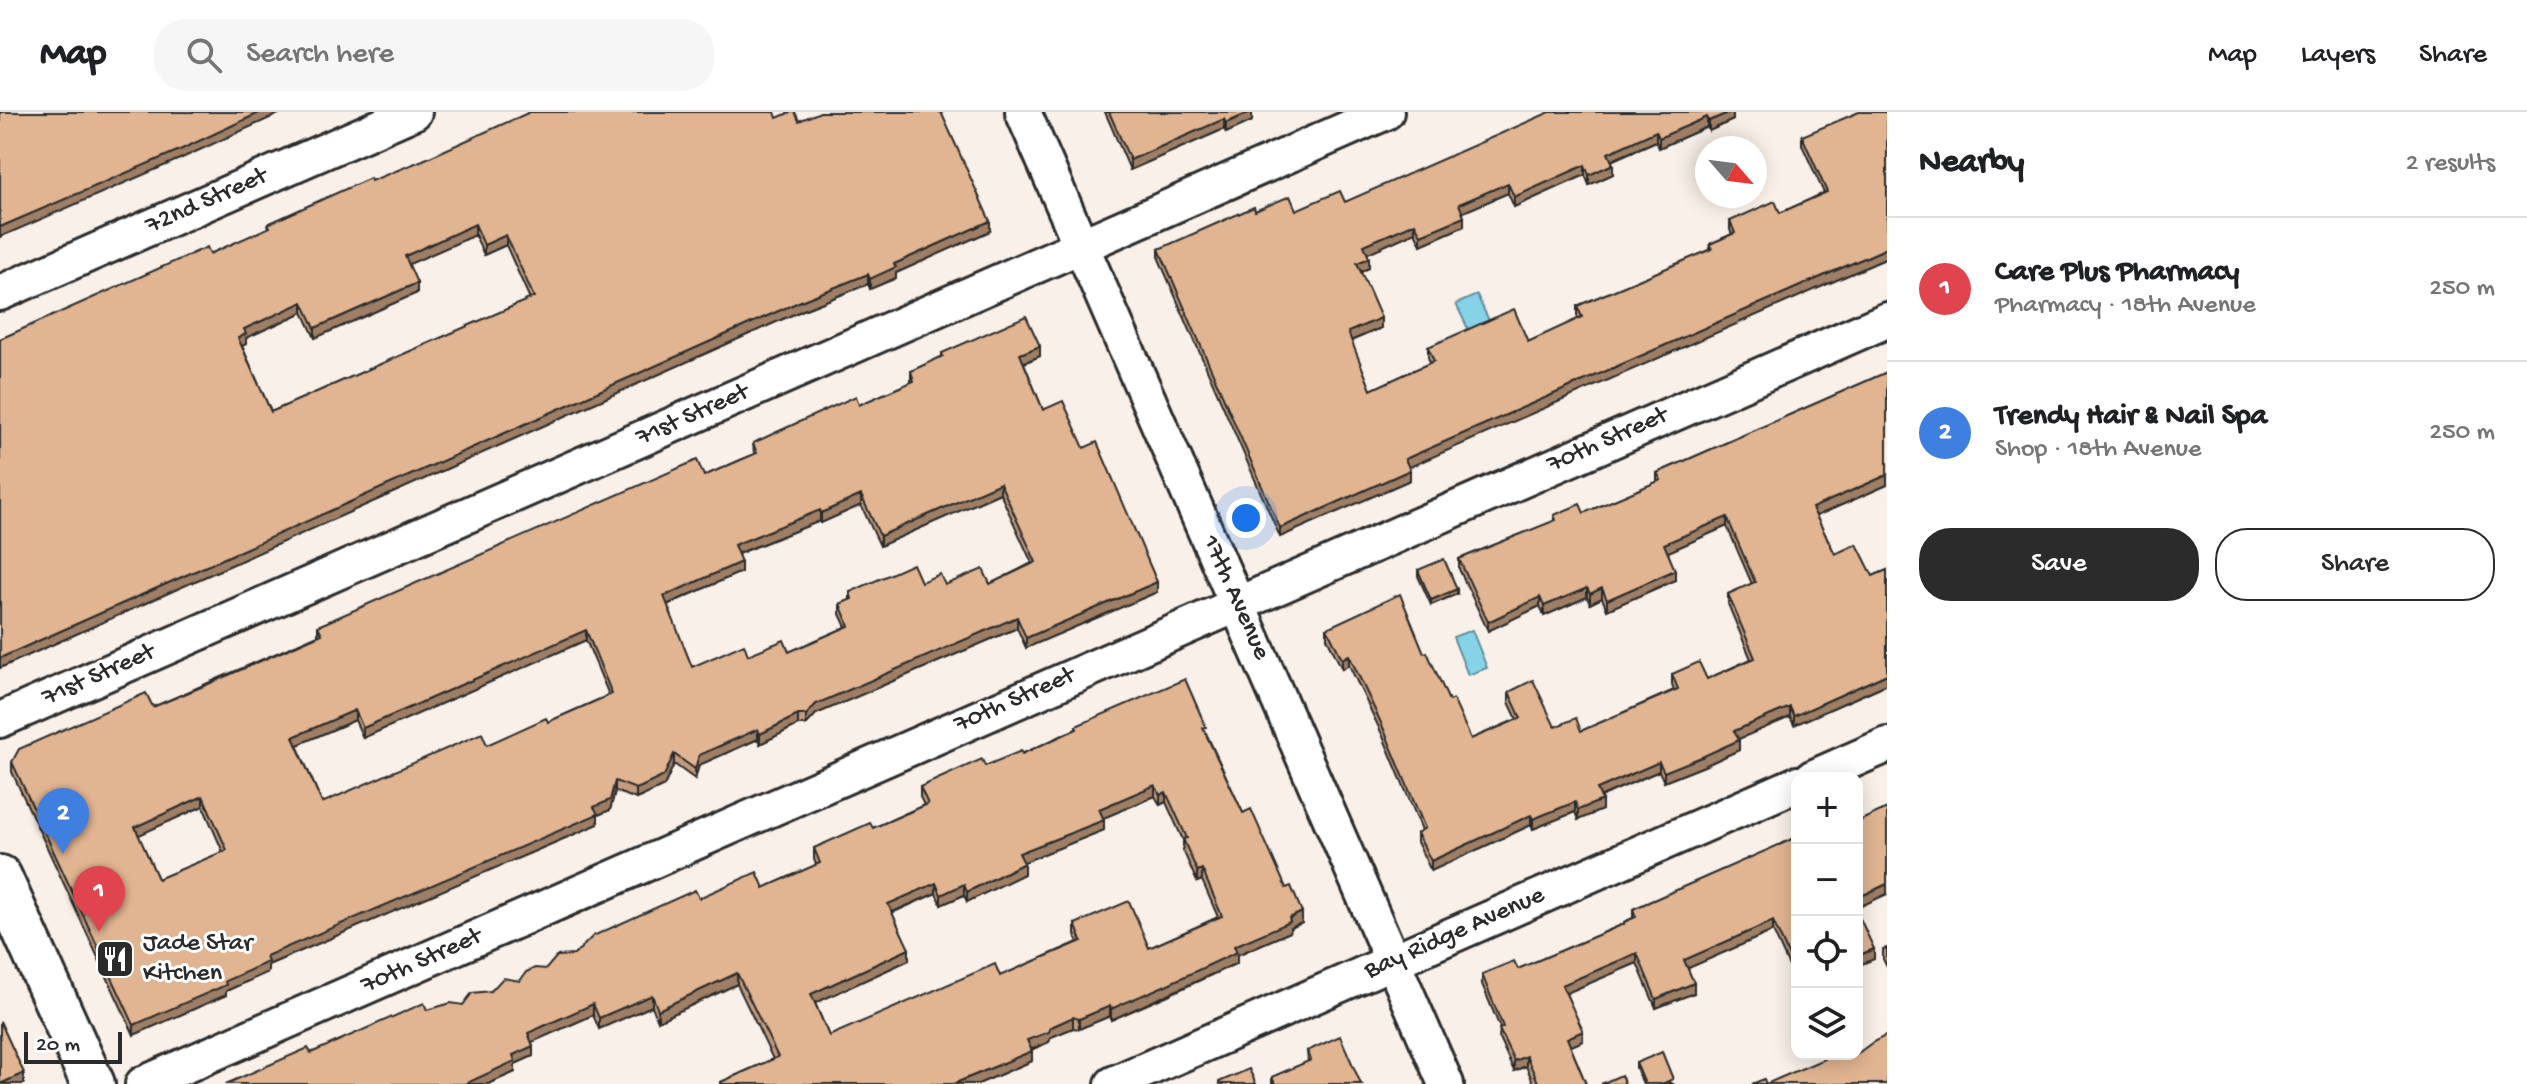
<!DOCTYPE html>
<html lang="en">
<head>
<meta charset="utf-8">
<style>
  body { margin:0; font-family:"Gochi Hand",sans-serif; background:#f6f6f6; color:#202124 }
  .controls { position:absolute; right:24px; bottom:24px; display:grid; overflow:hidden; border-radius:16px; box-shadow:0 4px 20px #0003 }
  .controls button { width:72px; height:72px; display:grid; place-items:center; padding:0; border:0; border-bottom:2px solid #e0e0e0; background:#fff; color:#202124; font:40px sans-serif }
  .compass { position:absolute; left:1695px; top:24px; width:72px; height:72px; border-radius:50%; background:#fff; box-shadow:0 4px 20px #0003; rotate:118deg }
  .scale { position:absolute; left:24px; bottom:20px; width:98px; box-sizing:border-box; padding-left:8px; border:4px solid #2b2b2b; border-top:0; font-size:22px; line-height:28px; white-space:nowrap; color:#2b2b2b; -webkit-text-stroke:6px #fff; paint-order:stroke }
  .you { position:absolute; left:1246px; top:406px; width:28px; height:28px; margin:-20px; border:6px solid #fff; border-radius:50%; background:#1a73e8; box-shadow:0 0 0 12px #1a73e833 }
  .badge { display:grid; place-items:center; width:52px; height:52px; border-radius:50%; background:#2b2b2b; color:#fff; font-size:26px; font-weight:700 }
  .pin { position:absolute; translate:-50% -66px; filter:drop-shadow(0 2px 4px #0008) }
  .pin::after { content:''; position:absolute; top:42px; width:28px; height:24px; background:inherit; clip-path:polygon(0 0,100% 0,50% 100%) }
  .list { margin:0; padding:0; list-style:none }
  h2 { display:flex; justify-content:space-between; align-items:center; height:104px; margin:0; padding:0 32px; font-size:34px }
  h2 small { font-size:26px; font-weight:400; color:#757577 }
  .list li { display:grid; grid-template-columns:52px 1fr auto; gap:24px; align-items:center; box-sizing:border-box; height:144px; padding:0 32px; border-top:2px solid #e0e0e0 }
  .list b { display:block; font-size:30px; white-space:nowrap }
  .list p { margin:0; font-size:26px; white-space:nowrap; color:#757577 }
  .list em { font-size:26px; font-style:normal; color:#757577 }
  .actions { display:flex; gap:16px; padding:24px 32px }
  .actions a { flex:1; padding:18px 0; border:2px solid #2b2b2b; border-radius:32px; text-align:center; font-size:28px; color:#2b2b2b }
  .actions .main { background:#2b2b2b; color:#fff }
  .icon { flex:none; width:44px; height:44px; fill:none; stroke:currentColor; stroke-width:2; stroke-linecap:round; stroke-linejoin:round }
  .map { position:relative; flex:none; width:1887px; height:972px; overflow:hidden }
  header { display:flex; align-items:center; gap:48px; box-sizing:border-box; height:112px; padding:0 40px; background:#fff; border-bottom:2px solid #e0e0e0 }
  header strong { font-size:38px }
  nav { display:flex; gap:44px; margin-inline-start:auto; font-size:28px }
  .search { width:560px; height:72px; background:#f6f6f6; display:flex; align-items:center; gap:20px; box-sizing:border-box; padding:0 28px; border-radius:32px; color:#757577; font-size:30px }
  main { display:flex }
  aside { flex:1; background:#fff }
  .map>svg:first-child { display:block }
</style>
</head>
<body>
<header>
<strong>Map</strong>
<div class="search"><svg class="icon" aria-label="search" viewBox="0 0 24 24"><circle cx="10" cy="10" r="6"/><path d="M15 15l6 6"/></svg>Search here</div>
<nav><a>Map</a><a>Layers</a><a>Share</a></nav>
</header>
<main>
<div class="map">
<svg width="1887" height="972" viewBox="0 0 1887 972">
  <rect width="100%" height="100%" fill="#f9f0e9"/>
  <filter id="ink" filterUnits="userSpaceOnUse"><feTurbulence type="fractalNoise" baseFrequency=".0125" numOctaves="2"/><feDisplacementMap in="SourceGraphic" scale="16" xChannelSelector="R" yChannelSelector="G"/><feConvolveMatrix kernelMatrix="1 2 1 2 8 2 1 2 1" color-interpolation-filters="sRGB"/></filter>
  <g filter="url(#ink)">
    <!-- water -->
    <g fill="#86d2e7" stroke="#628f9c" stroke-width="2">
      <polygon points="1477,183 1491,213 1471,223 1456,192"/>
      <polygon points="1472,518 1487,556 1468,563 1453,525"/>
    </g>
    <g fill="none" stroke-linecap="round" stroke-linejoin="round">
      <!-- minor casing -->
      <g stroke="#2b2b2b" stroke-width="40">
        <g id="minor">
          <polyline points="1023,0 1446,972"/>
          <polyline points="0,181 414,0"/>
          <polyline points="0,608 1386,0"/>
          <polyline points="1812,666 1887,633"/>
          <polyline points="143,972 1887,208"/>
          <polyline points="1113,972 1797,672"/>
        </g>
      </g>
      <!-- tertiary casing -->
      <g stroke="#2b2b2b" stroke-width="48">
        <polyline id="tertiary" points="0,765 93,972"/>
      </g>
      <!-- minor -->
      <use href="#minor" stroke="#fff" stroke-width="34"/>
      <!-- tertiary -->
      <use href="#tertiary" stroke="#fff" stroke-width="42"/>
    </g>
    <!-- wall -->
    <g fill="#c29c7e" stroke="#2b2b2b" stroke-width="2" fill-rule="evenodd">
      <polygon points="1105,0 1252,0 1252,9 1226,21 1224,17 1130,58"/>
      <polygon points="1733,0 1733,8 1709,19 1707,15 1659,36 1656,29 1611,49 1613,62 1589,73 1585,63 1514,95 1508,81 1463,100 1464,114 1421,133 1415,120 1367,141 1369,156 1361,160 1381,216 1351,229 1371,278 1430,251 1428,245 1428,235 1528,230 1579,207 1577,204 1577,194 1710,138 1710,132 1732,122 1730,118 1730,109 1780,101 1824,81 1802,33 1802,24 1887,146 1408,355 1410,368 1280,425 1159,147 1159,137 1255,99 1296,98 1345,90"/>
      <path d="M 777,6 L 799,9 L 990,119 L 896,161 L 896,166 L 870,177 L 868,172 L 803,198 L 0,556 L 0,227 L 210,142 L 268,116 L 268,112 L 371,69 ZM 475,123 L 484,143 L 506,133 L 530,187 L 271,300 L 242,234 L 246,232 L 246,226 L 303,200 L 315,226 L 417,181 L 408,152 Z"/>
      <path d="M 942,241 L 1040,244 L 1024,251 L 1043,298 L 1084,336 L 1157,480 L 1026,536 L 1017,516 L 816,602 L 806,613 L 798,613 L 760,632 L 758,627 L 699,653 L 695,667 L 674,652 L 664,674 L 641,685 L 636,687 L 615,679 L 610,698 L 598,703 L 598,712 L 268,853 L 268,860 L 226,879 L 226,883 L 134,923 L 12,660 L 12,650 L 153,595 L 318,523 L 318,514 L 704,364 L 754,342 L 753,331 L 859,293 L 911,270 L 911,259 L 942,245 ZM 1000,381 L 1032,451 L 990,472 L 945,473 L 921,470 L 850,480 L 850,488 L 840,492 L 840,502 L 846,515 L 789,540 L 748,543 L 692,555 L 667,493 L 741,460 L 738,442 L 820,409 L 821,411 L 861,393 L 880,434 ZM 586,528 L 609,583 L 548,610 L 487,633 L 322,691 L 297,633 L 355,608 L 363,626 ZM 203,694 L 223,740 L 158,767 L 138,723 Z"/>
      <polygon points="1887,260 1887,373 1816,404 1835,442 1873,464 1887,458 1887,572 1794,613 1790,605 1738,627 1739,638 1704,654 1664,670 1659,659 1600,685 1602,698 1578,708 1575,700 1533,717 1531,713 1431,759 1417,730 1417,721 1422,718 1382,622 1349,553 1342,557 1327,526 1327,516 1424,541 1449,589 1471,627 1517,607 1509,590 1509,580 1555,615 1581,619 1674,578 1672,572 1672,562 1707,567 1751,547 1728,492 1728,482 1752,472 1727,414 1668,440 1675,468 1607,498 1602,486 1590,492 1587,485 1544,504 1540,494 1488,519 1459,457 1459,447 1554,409 1554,403 1584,401 1657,370 1657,361"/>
      <polygon points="1418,458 1457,482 1431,493 1418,464"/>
      <path d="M 1076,614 L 1206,621 L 1243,701 L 1302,811 L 1290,816 L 1290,820 L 1237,843 L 1237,851 L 1166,884 L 1111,908 L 1110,904 L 1079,917 L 1073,916 L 1051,925 L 1049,930 L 1031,938 L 1032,949 L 978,972 L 721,972 L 721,970 L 773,947 L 737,872 L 658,909 L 652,894 L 599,917 L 593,903 L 531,930 L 533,944 L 515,952 L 515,960 L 488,972 L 226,972 L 427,898 L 463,893 L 491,879 L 520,869 L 699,786 L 764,776 L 816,753 L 814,747 L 814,736 L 873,716 L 924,693 L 920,685 L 920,675 L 1022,642 L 1076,617 ZM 1155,684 L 1160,693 L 1166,690 L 1183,728 L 1183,738 L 1197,770 L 1202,768 L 1218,805 L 1149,836 L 1075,812 L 1075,823 L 1078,830 L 1000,864 L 829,924 L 815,891 L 909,848 L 892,801 L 936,781 L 941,793 L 964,783 L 967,790 L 1024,762 L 1023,750 L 1104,718 L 1103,706 Z"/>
      <polygon points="1797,725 1797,872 1773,819 1688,856 1694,881 1656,896 1637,851 1566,881 1583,929 1570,934 1586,972 1534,972 1526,954 1514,959 1499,926 1500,916 1482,872 1482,862 1518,857 1624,812 1624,810 1633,806 1633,797"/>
      <polygon points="1887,836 1887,855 1883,847 1883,837"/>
      <polygon points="1307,939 1361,972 1272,972 1272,965 1308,950"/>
      <polygon points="1636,951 1673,972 1643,972 1636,956"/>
    </g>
    <!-- shaded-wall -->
    <g fill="#9e7f66" stroke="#2b2b2b" stroke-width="2">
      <polygon points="261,0 283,0 182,46 0,125 0,115"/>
      <polygon points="1251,0 1252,0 1252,9 1226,21 1226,11"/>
      <polygon points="1730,0 1733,0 1733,8 1709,19 1709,9"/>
      <polygon points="1707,5 1707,15 1659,36 1659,26"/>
      <polygon points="1224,7 1224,17 1130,58 1130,48"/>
      <polygon points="1656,19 1656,29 1608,50 1608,41"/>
      <polygon points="1613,52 1613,62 1589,73 1589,63"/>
      <polygon points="1585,53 1585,63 1514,95 1514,85"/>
      <polygon points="1508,71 1508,81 1459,102 1459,92"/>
      <polygon points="1464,105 1464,114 1421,133 1421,123"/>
      <polygon points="990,109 990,119 896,161 896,166 870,177 870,167 894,152"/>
      <polygon points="1415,111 1415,120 1364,143 1364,133"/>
      <polygon points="475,112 475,123 405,154 405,144"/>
      <polygon points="506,123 506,133 484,143 484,133"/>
      <polygon points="1887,136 1887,146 1405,357 1405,347"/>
      <polygon points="1369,146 1369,156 1357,161 1357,151"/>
      <polygon points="868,162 868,172 803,198 0,556 0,546 803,188"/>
      <polygon points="417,171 417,181 315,226 315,216"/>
      <polygon points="303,190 303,200 246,226 246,232 238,236 238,226 244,217"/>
      <polygon points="1381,206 1381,216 1348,230 1348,220"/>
      <polygon points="1040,234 1040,244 1020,252 1020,242"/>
      <polygon points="1410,358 1410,368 1280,425 1280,416"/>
      <polygon points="1887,363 1887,373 1812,406 1812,396"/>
      <polygon points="1000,371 1000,381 880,434 880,424"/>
      <polygon points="861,383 861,393 821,411 821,401"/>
      <polygon points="820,398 820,409 734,443 734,433"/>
      <polygon points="1727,405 1727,414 1664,442 1664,432"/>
      <polygon points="741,450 741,460 664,494 664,484"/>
      <polygon points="1675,458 1675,468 1607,498 1607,488"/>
      <polygon points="1157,470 1157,480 1026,536 1026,526"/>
      <polygon points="1587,476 1587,485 1544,504 1544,494"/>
      <polygon points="1602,476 1602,486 1590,492 1590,482"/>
      <polygon points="1457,477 1457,482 1431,493 1431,488"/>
      <polygon points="1540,485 1540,494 1488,519 1488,510"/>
      <polygon points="1017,505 1017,516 816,602 806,613 806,603 816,592"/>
      <polygon points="586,518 586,528 363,626 363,616"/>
      <polygon points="1349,543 1349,553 1342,557 1342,547"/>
      <polygon points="1887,562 1887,572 1794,613 1794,604"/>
      <polygon points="1790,595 1790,605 1734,629 1734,619"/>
      <polygon points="355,598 355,608 293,635 293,625"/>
      <polygon points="798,603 798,613 760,632 760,622"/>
      <polygon points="758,617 758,627 699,653 695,667 695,657 699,643"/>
      <polygon points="1739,628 1739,638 1704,654 1664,670 1664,660"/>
      <polygon points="674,642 674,652 664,674 636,687 636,677"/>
      <polygon points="1659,650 1659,659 1597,686 1597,677"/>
      <polygon points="615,669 615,679 610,698 598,703 598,712 268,853 268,860 226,879 226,883 134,923 134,913 225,869 266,844"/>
      <polygon points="1155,673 1155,684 1099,708 1099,697"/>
      <polygon points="1166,680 1166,690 1160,693 1160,683"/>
      <polygon points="203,684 203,694 135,725 135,715"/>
      <polygon points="1602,688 1602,698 1578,708 1578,698"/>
      <polygon points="1575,690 1575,700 1533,717 1533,707"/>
      <polygon points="1531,703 1531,713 1431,759 1431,749"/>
      <polygon points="1104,708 1104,718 1019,752 1019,741"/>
      <polygon points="1024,751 1024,762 967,790 967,780"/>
      <polygon points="1202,757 1202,768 1197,770 1197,759"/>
      <polygon points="936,771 936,781 888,802 888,792"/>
      <polygon points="964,772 964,783 941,793 941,783"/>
      <polygon points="1887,772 1887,782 1857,796 1857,786"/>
      <polygon points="1302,800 1302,811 1290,816 1290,820 1237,843 1237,851 1111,908 1111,897"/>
      <polygon points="1773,809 1773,819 1684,858 1684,848"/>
      <polygon points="909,837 909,848 811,893 811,882"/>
      <polygon points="1874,837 1874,847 1857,854 1857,844"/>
      <polygon points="1637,841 1637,851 1562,883 1562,873"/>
      <polygon points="737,861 737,872 658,909 658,898"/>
      <polygon points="1694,871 1694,881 1656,896 1656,887"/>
      <polygon points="652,883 652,894 599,917 599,906"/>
      <polygon points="593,892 593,903 528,932 528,921"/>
      <polygon points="1110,894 1110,904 1079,917 1079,907"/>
      <polygon points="1073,905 1073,916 1051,925 1049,930 1027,939 1027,928 1051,915"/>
      <polygon points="1583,919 1583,929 1567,936 1567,926"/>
      <polygon points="533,934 533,944 515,952 515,960 488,972 465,972 513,943"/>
      <polygon points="1032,939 1032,949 978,972 953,972"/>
      <polygon points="1526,944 1526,954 1514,959 1514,949"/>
      <polygon points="24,961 24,972 0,972"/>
    </g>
    <!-- building -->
    <g fill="#e1b592" stroke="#2b2b2b" stroke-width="2" fill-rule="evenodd">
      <polygon points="0,0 261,0 182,37 0,115"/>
      <path d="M 530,0 L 775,0 L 777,6 L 791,0 L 795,0 L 799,9 L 820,0 L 941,0 L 990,109 L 894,152 L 896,155 L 870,167 L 868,162 L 803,188 L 0,546 L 0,227 L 207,135 L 210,142 L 270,115 L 268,112 L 312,92 L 370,66 L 371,69 L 423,48 ZM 475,112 L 484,133 L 506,123 L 534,185 L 271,300 L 238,226 L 246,222 L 244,217 L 303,190 L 315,216 L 417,171 L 405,144 Z"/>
      <polygon points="1109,0 1251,0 1226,11 1224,7 1130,48"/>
      <polygon points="1550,0 1730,0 1709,9 1707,5 1659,26 1656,19 1608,41 1613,52 1589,63 1585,53 1514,85 1508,71 1459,92 1464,105 1421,123 1415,111 1364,133 1369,146 1357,151 1381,206 1348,220 1371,278 1434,249 1428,235 1514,197 1528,230 1582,205 1577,194 1712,137 1710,132 1735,121 1730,109 1775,89 1780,101 1827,80 1802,24 1859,0 1887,0 1887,136 1405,347 1410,358 1280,416 1159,137 1254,95 1255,99 1290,84 1296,98 1340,79 1345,90"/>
      <path d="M 1026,204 L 1040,234 L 1020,242 L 1043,298 L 1063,289 L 1084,336 L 1097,330 L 1157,470 L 1026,526 L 1017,505 L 816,592 L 806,603 L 798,603 L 760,622 L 758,617 L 699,643 L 695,657 L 674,642 L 664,664 L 641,675 L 636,677 L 615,669 L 610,688 L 594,695 L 598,702 L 266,844 L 268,850 L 225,869 L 226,873 L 134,913 L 12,650 L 19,637 L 146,581 L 153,595 L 206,573 L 322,522 L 318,514 L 697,348 L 704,364 L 757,341 L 753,331 L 777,320 L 856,284 L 859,293 L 914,269 L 911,259 L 943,244 L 942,241 ZM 1000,371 L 1036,450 L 990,472 L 983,457 L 945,473 L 940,462 L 921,470 L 913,452 L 850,480 L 852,487 L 840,492 L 849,514 L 789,540 L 784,528 L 748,543 L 744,532 L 692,555 L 664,484 L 741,450 L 734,433 L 820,398 L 821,401 L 861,383 L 880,424 ZM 586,518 L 612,582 L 548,610 L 546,606 L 487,633 L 482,621 L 322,691 L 293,625 L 355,598 L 363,616 ZM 203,684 L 227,738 L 158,767 L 135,715 Z"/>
      <polygon points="1887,260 1887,363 1812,396 1835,442 1857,432 1873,464 1887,458 1887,562 1794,604 1790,595 1734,619 1739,628 1704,644 1664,660 1659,650 1597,677 1602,688 1578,698 1575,690 1533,707 1531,703 1431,749 1417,721 1425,716 1382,613 1349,543 1342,547 1327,516 1400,482 1424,541 1427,540 1449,589 1453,587 1471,627 1521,606 1509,580 1533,568 1555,615 1576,606 1581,619 1678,577 1672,562 1699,550 1707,567 1755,546 1728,482 1755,470 1727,405 1664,432 1675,458 1607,488 1602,476 1590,482 1587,476 1544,494 1540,485 1488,510 1459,447 1556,408 1554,403 1580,392 1584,401 1661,368 1657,361"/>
      <polygon points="1444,447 1457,477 1431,488 1418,458"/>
      <path d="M 1185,567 L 1206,615 L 1203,616 L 1243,701 L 1251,697 L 1286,776 L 1291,774 L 1302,800 L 1289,806 L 1290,810 L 1234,834 L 1237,840 L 1166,873 L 1111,897 L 1110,894 L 1079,907 L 1073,905 L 1051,915 L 1049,920 L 1027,928 L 1032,939 L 953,972 L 722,972 L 721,970 L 778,945 L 737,861 L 658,898 L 652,883 L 599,906 L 593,892 L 528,921 L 533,934 L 513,943 L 515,949 L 465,972 L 226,972 L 308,936 L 311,941 L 424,891 L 427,898 L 451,891 L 463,893 L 472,881 L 491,879 L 503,866 L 520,869 L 526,860 L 535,856 L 546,857 L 557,844 L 574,843 L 593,824 L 695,778 L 699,786 L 757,760 L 764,776 L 820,751 L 814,736 L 870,711 L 873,716 L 928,692 L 920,675 L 982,647 L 985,654 L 1021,639 L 1022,642 L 1077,617 L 1076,614 ZM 1155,673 L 1160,683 L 1166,680 L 1187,726 L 1183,727 L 1197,759 L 1202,757 L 1222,804 L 1149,836 L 1129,789 L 1075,812 L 1082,829 L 1000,864 L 995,852 L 829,924 L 811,882 L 909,837 L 888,792 L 936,771 L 941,783 L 964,772 L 967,780 L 1024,751 L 1019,741 L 1104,708 L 1099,697 Z"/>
      <polygon points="1887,696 1887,772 1857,786 1857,710"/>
      <polygon points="1797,725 1797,862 1773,809 1684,848 1694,871 1656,887 1637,841 1562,873 1583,919 1567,926 1586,972 1539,972 1526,944 1514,949 1499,917 1503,915 1482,862 1514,849 1518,857 1624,812 1624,810 1636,805 1633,797"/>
      <polygon points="1857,800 1874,837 1857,844"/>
      <polygon points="0,909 24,961 0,972"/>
      <polygon points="1887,923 1887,972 1752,972 1764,967 1766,972 1824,947 1821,942 1853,942 1854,944 1873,930"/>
      <polygon points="1340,924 1361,972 1275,972 1272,965 1311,948 1307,939"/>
      <polygon points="1662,940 1673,967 1662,972 1645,972 1636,951"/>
      <polygon points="1249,957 1256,972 1220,972 1219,970"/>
      <polygon points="1621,963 1625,972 1601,972"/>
    </g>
  </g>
  <!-- icons -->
  <defs>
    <g id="restaurant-square" transform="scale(2)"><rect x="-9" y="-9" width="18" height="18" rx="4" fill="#2b2b2b" stroke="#fff"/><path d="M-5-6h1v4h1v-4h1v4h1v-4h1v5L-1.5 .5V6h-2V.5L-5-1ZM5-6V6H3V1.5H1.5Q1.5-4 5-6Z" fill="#fff"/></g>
  </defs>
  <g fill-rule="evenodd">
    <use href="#restaurant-square" x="115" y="847"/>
  </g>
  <g text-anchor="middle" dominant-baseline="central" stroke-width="6" stroke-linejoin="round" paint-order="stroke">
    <!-- street labels -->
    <g font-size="26" fill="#2b2b2b" stroke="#fff">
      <text transform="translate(207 90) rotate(-24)">72nd Street</text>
      <text transform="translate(693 304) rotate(-24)">71st Street</text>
      <text transform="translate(1608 329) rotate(-24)">70th Street</text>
      <text transform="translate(1235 486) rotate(66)">17th Avenue</text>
      <text transform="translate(99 564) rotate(-24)">71st Street</text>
      <text transform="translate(1015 589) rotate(-24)">70th Street</text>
      <text transform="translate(1455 822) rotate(-24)">Bay Ridge Avenue</text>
      <text transform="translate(422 850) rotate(-24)">70th Street</text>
    </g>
    <!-- poi labels -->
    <g font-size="26" fill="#2b2b2b" stroke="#fff" text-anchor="start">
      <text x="143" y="832">Jade Star<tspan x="143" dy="30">Kitchen</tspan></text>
    </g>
  </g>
</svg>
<div class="controls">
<button>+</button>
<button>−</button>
<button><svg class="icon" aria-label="locate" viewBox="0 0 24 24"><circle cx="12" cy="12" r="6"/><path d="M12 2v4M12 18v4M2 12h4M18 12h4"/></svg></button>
<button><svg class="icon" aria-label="layers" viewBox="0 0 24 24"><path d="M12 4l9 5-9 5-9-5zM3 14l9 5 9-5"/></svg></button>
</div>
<svg class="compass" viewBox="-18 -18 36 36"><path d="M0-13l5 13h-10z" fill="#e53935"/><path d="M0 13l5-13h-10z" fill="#757577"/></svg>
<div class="scale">20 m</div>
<div class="you"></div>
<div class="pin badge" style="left:99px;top:820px;background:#e0444e">1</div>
<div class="pin badge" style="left:63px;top:742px;background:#3f7fe0">2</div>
</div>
<aside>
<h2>Nearby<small>2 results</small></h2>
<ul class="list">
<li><span class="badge" style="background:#e0444e">1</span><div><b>Care Plus Pharmacy</b><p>Pharmacy · 18th Avenue</p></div><em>250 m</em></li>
<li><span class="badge" style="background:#3f7fe0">2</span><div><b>Trendy Hair &amp; Nail Spa</b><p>Shop · 18th Avenue</p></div><em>250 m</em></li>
</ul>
<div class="actions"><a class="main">Save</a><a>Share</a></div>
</aside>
</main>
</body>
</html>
